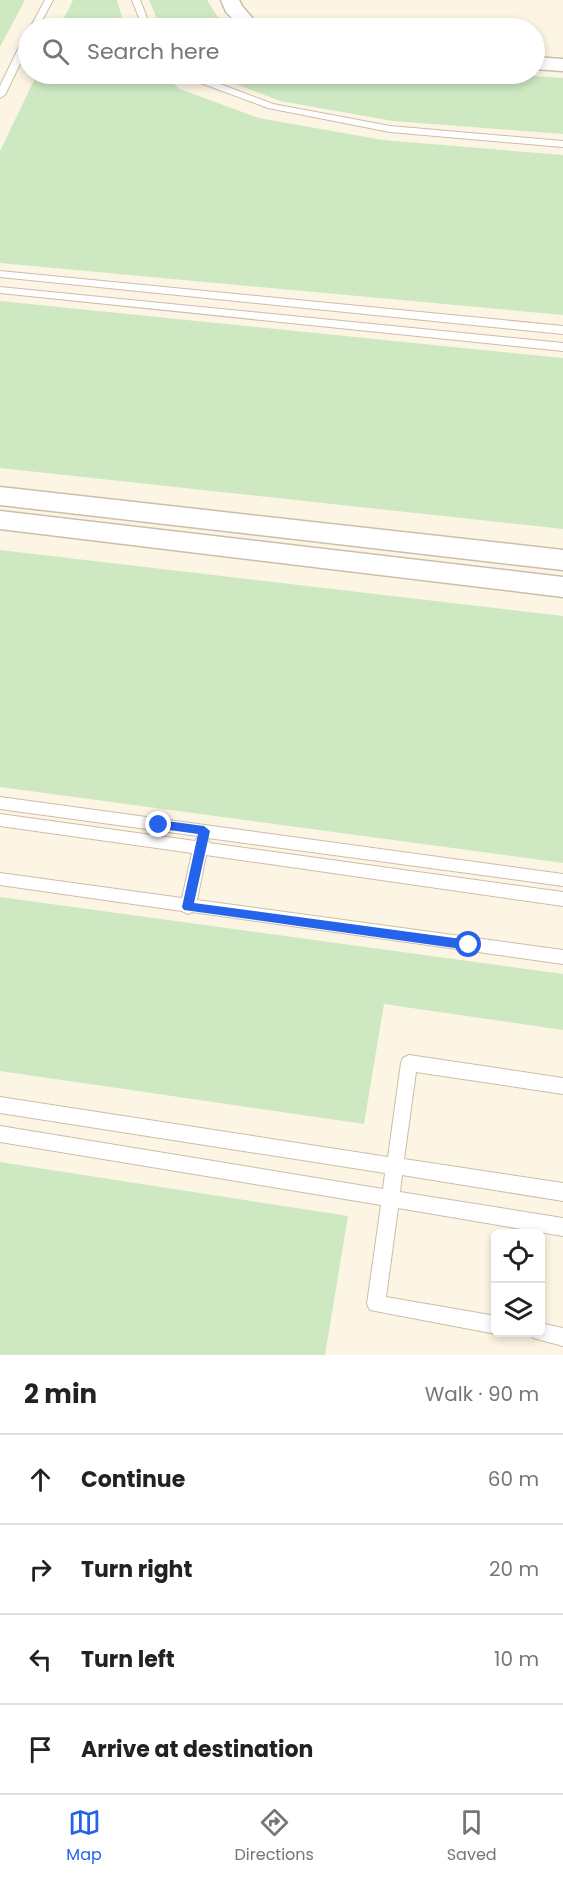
<!DOCTYPE html>
<html lang="en">
<head>
<meta charset="utf-8">
<style>
  body { margin:0; font-family:Poppins,sans-serif; background:#f2f2f2; color:#222 }
  .controls { position:absolute; right:18px; bottom:18px; display:grid; overflow:hidden; border-radius:9px; box-shadow:0 3px 9px #0003 }
  .controls button { width:54px; height:54px; display:grid; place-items:center; padding:0; border:0; border-bottom:2px solid #e0e0e0; background:#fff; color:#222; font:30px sans-serif }
  .stop { position:absolute; width:18px; height:18px; margin:-14px; border:4px solid #2563eb; border-radius:50%; background:#fff }
  .stop.end { background:#2563eb; border-color:#fff; box-shadow:0 2px 6px #0008 }
  .list { margin:0; padding:0; list-style:none }
  h2 { display:flex; justify-content:space-between; align-items:center; height:78px; margin:0; padding:0 24px; font-size:26px }
  h2 small { font-size:20px; font-weight:400; color:#767676 }
  .list li { display:grid; grid-template-columns:39px 1fr auto; gap:18px; align-items:center; box-sizing:border-box; height:90px; padding:0 24px; border-top:2px solid #e0e0e0 }
  .list b { display:block; font-size:22px; white-space:nowrap }
  .list em { font-size:20px; font-style:normal; color:#767676 }
  .icon { flex:none; width:33px; height:33px; fill:none; stroke:currentColor; stroke-width:2; stroke-linecap:round; stroke-linejoin:round }
  .map { position:relative; flex:none; width:563px; height:1355px; overflow:hidden }
  .search { position:absolute; background:#fff; box-shadow:0 3px 9px #0003; left:18px; right:18px; top:18px; height:66px; display:flex; align-items:center; gap:15px; box-sizing:border-box; padding:0 21px; border-radius:33px; color:#767676; font-size:22px }
  .sheet { height:438px; background:#fff }
  nav { display:flex; justify-content:space-around; align-items:center; box-sizing:border-box; height:84px; border-top:2px solid #e0e0e0; background:#fff; font-size:16px; color:#767676 }
  nav a { display:grid; justify-items:center; gap:3px }
  nav .on { color:#2563eb }
  .map>svg:first-child { display:block }
</style>
</head>
<body>
<div class="map">
<svg width="563" height="1355" viewBox="0 0 563 1355">
  <rect width="100%" height="100%" fill="#fcf5e4"/>
  <!-- green -->
  <g fill="#cee9c2">
    <polygon points="0,0 25,0 0,47"/>
    <polygon points="73,0 117,0 125,28 59,28"/>
    <polygon points="149,0 207,0 217,16 240,28 161,28"/>
    <polygon points="37,74 162,74 180,89 259,118 383,140 563,155 563,315 0,263 0,151"/>
    <polygon points="210,74 504,74 563,78 563,134 393,121 280,101"/>
    <polygon points="0,301 563,358 563,529 0,468"/>
    <polygon points="0,550 563,616 563,863 0,787"/>
    <polygon points="0,897 563,974 563,1030 384,1004 364,1124 0,1071"/>
    <polygon points="0,1162 348,1216 325,1355 0,1355"/>
  </g>
  <g fill="none" stroke-linecap="round" stroke-linejoin="round">
    <!-- lane casing -->
    <g stroke="#cdbdaa" stroke-width="2">
      <g id="lane">
        <polygon points="45,0 53,0 38,28 30,28"/>
        <polygon points="132,0 140,0 151,28 143,28"/>
        <polygon points="28,36 28,47 5,95 0,98 0,86 23,39"/>
        <polygon points="188,74 198,74 204,78 273,104 390,126 563,141 563,147 390,132 268,108 198,82"/>
        <polygon points="0,271 563,326 563,334 0,277"/>
        <polygon points="0,287 563,343 563,351 0,293"/>
        <polygon points="0,797 563,874 563,886 208,838 209,843 563,892 563,906 206,855 197,900 563,950 563,964 192,912 188,914 182,911 0,885 0,873 182,898 192,853 0,826 0,814 195,841 198,836 0,809"/>
        <polygon points="409,1055 563,1078 563,1094 416,1072 404,1159 563,1183 563,1201 402,1175 400,1192 563,1218 563,1236 398,1208 386,1297 496,1316 496,1332 500,1332 496,1334 370,1310 367,1304 381,1205 0,1142 0,1126 383,1189 385,1173 0,1113 0,1097 388,1157 401,1063 403,1058"/>
        <polygon points="540,1323 563,1328 563,1346 533,1338 530,1332 540,1332"/>
      </g>
    </g>
    <!-- street casing -->
    <g stroke="#cdbdaa" stroke-width="3">
      <g id="street">
        <polygon points="221,0 239,0 242,6 261,28 242,28 226,12"/>
        <polygon points="534,57 563,59 563,71 534,69"/>
        <polygon points="0,487 563,550 563,570 0,505"/>
        <polygon points="0,511 563,577 563,597 0,529"/>
      </g>
    </g>
    <!-- lane -->
    <use href="#lane" fill="#fff" fill-rule="evenodd"/>
    <!-- street -->
    <use href="#street" fill="#fff" fill-rule="evenodd"/>
  </g>
  <!-- route -->
  <polygon fill="#2563eb" points="159,820 204,826 210,831 194,903 469,940 475,945 469,950 184,910 182,907 198,834 155,828 155,822"/>
</svg>
<div class="controls">
<button><svg class="icon" aria-label="locate" viewBox="0 0 24 24"><circle cx="12" cy="12" r="6"/><path d="M12 2v4M12 18v4M2 12h4M18 12h4"/></svg></button>
<button><svg class="icon" aria-label="layers" viewBox="0 0 24 24"><path d="M12 4l9 5-9 5-9-5zM3 14l9 5 9-5"/></svg></button>
</div>
<div class="stop" style="left:469px;top:945px"></div>
<div class="stop end" style="left:159px;top:825px"></div>
<div class="search"><svg class="icon" aria-label="search" viewBox="0 0 24 24"><circle cx="10" cy="10" r="6"/><path d="M15 15l6 6"/></svg>Search here</div>
</div>
<section class="sheet">
<h2>2 min<small>Walk · 90 m</small></h2>
<ul class="list">
<li><svg class="icon" aria-label="ahead" viewBox="0 0 24 24"><path d="M12 20V5M6 11l6-6 6 6"/></svg><div><b>Continue</b></div><em>60 m</em></li>
<li><svg class="icon" aria-label="right" viewBox="0 0 24 24"><path d="M7 20v-9h11M14 6l5 5-5 5"/></svg><div><b>Turn right</b></div><em>20 m</em></li>
<li><svg class="icon" aria-label="left" viewBox="0 0 24 24"><path d="M17 20v-9H6M10 6l-5 5 5 5"/></svg><div><b>Turn left</b></div><em>10 m</em></li>
<li><svg class="icon" aria-label="arrive" viewBox="0 0 24 24"><path d="M6 21V4h12l-3 4 3 4H6"/></svg><div><b>Arrive at destination</b></div></li>
</ul>
</section>
<nav>
<a class="on"><svg class="icon" aria-label="map" viewBox="0 0 24 24"><path d="M3 6l6-2 6 2 6-2v14l-6 2-6-2-6 2zM9 4v14M15 6v14"/></svg>Map</a>
<a><svg class="icon" aria-label="directions" viewBox="0 0 24 24"><path d="M12 3l9 9-9 9-9-9zM9 14v-3h6M13 9l2 2-2 2"/></svg>Directions</a>
<a><svg class="icon" aria-label="saved" viewBox="0 0 24 24"><path d="M7 4h10v16l-5-4-5 4z"/></svg>Saved</a>
</nav>
</body>
</html>
